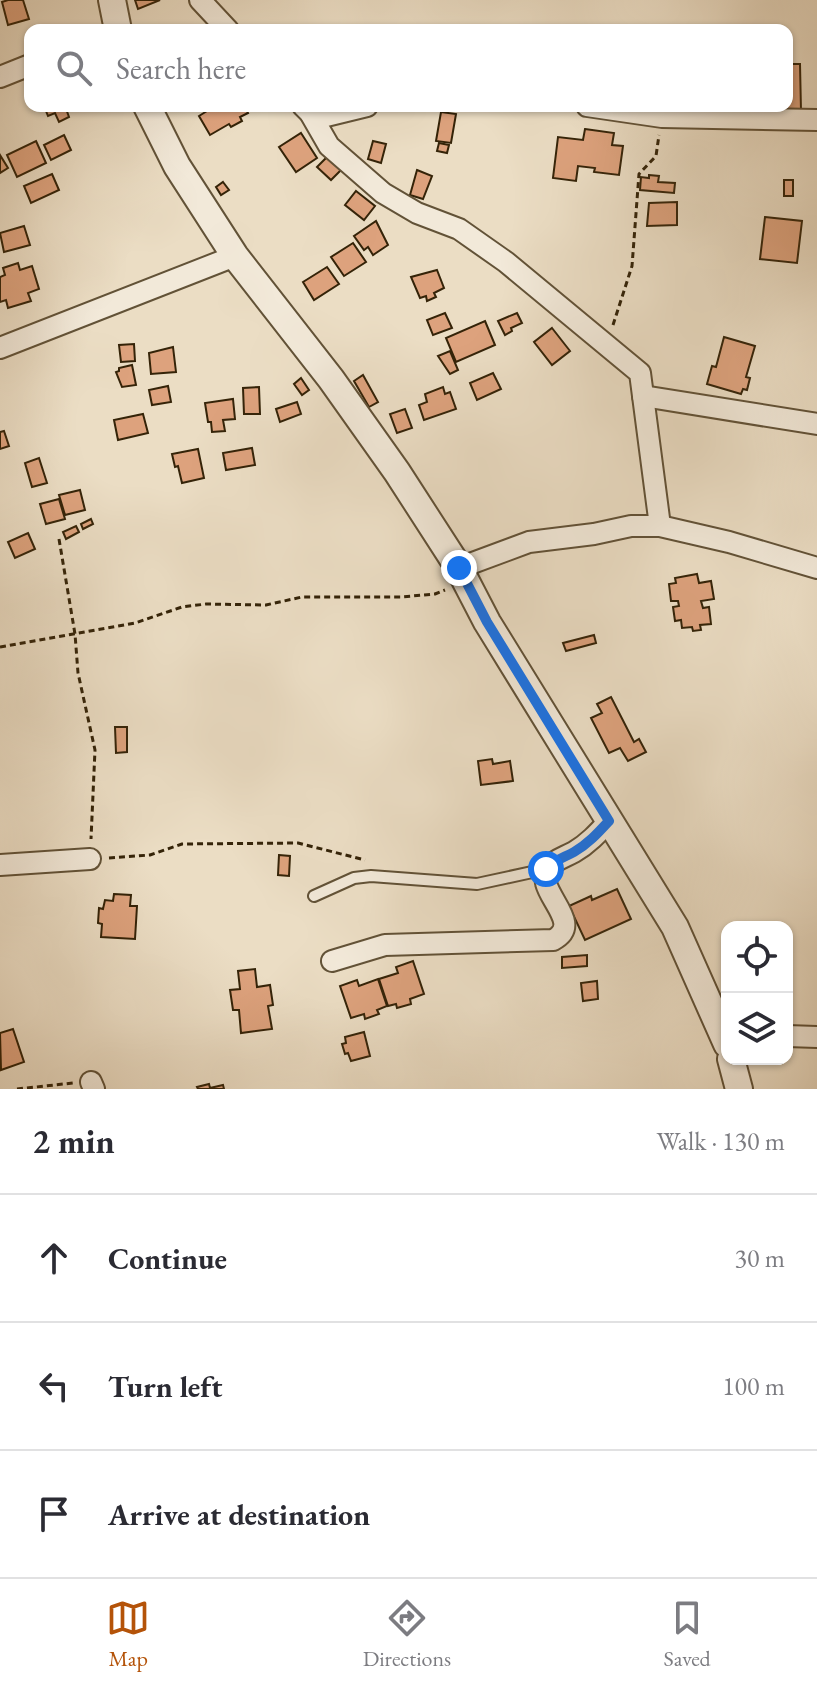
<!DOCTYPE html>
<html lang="en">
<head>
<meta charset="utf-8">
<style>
  body { margin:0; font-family:"EB Garamond",serif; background:#f7f7f7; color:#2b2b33 }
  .controls { position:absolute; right:24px; bottom:24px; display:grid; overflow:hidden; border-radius:16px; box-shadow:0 2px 6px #0004 }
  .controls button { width:72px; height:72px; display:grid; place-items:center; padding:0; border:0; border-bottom:2px solid #e1e1e2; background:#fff; color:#2b2b33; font:40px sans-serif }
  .stop { position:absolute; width:24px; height:24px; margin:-18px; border:6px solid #1a73e8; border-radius:50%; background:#fff }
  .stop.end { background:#1a73e8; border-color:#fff; box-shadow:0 2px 8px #0008 }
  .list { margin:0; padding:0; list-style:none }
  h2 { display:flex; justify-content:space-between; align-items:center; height:104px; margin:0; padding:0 32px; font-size:34px }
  h2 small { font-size:26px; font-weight:400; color:#7c7c81 }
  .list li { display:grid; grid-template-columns:52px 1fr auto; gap:24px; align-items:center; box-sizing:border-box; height:128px; padding:0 32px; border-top:2px solid #e1e1e2 }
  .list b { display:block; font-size:30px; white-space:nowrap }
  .list em { font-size:26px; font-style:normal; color:#7c7c81 }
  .icon { flex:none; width:44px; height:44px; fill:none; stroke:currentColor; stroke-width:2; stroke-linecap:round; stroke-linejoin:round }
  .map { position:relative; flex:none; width:817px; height:1089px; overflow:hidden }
  .search { position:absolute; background:#fff; box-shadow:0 2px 6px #0004; left:24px; right:24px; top:24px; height:88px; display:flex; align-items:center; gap:20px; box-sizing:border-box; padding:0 28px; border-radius:16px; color:#7c7c81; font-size:30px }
  .sheet { height:488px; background:#fff }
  nav { display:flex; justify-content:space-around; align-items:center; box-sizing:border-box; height:112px; border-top:2px solid #e1e1e2; background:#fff; font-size:22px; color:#7c7c81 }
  nav a { display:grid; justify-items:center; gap:4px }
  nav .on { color:#b45309 }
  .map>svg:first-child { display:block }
</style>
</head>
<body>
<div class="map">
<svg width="817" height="1089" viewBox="0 0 817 1089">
  <rect width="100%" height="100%" fill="#ebddc4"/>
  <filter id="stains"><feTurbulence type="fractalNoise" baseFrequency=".0025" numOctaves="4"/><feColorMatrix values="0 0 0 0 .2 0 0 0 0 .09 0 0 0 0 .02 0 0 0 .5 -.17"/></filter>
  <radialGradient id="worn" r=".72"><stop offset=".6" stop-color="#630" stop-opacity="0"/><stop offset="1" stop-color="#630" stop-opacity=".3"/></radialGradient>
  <!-- building -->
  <g fill="#dda27d" stroke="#342308" stroke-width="2">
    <polygon points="8,0 23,0 29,19 8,25 2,2"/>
    <polygon points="135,0 160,0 138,9"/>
    <polygon points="787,64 800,64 801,111 779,112 779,106 787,106"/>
    <polygon points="44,106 65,106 69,117 59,122 55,113 48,116"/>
    <polygon points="215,106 244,106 248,113 240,117 242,121 231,127 229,124 210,135 199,116"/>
    <polygon points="441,112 456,114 451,143 436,141"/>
    <polygon points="585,129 614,133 612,145 623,146 619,175 594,172 595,168 578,166 576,181 553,178 558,137 583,140"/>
    <polygon points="301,133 317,158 296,172 279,147"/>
    <polygon points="64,135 71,150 51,160 44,145"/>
    <polygon points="36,141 46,163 17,177 7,155"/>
    <polygon points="373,141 386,144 381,163 368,159"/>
    <polygon points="439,143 449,145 447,153 437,151"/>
    <polygon points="0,155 8,168 0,173"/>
    <polygon points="328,156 342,169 331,180 317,167"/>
    <polygon points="417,170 432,176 423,199 410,195"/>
    <polygon points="52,174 59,190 31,203 24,186"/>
    <polygon points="649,175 659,176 658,182 675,183 674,193 640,190 641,177 649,178"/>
    <rect x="784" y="180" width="9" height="16"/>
    <polygon points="223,182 229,190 221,195 216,187"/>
    <polygon points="356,191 375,206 364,220 345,205"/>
    <polygon points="677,202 677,225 647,226 649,203"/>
    <polygon points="765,217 802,221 797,263 760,259"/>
    <polygon points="376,221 388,245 373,255 368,247 364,250 354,236"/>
    <polygon points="24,226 30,245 4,252 0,233"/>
    <polygon points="353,243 366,262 344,276 331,257"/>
    <polygon points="18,263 20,270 32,266 39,289 28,293 31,301 8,308 6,300 0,302 0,277 5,275 3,268"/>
    <polygon points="327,267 339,284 314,300 303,282"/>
    <polygon points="437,270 444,288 434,293 436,297 427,301 426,296 420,298 411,277"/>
    <polygon points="445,313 452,328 433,335 427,320"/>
    <polygon points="517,313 522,323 511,328 512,331 505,335 498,321"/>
    <polygon points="485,321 495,345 456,362 446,338"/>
    <polygon points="552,328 570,351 552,365 534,342"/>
    <polygon points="724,337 755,346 746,377 750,378 747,390 743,389 741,394 707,384 712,366 716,367"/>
    <polygon points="134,344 135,361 121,362 119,345"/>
    <polygon points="173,347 176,372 151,374 149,353"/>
    <polygon points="450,351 458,370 450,374 438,356"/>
    <polygon points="132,365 136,385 122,387 116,372 119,371 119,368"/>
    <polygon points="493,373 501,389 477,400 470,383"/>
    <polygon points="363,375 378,402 369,407 354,381"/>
    <polygon points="301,378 309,390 302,395 294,384"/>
    <polygon points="168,386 171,402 152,405 149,390"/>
    <polygon points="259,387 260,414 244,414 243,388"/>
    <polygon points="443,387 445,394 450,392 456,409 424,420 419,405 427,402 425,394"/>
    <polygon points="233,399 235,419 223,420 225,431 212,432 211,422 208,422 205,403"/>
    <polygon points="297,402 301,414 280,422 276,409"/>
    <polygon points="405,409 412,428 397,433 390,414"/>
    <polygon points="143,414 148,433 118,440 114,420"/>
    <polygon points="4,431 9,446 0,449 0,432"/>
    <polygon points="252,448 255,465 226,470 223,453"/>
    <polygon points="198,449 204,478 182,483 178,466 175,467 172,454"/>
    <polygon points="39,458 47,483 32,487 25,463"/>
    <polygon points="80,490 85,510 65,515 59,495"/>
    <polygon points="59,499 65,519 46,524 40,504"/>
    <polygon points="91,519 93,524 83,529 81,524"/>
    <polygon points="76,526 79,532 66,539 63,532"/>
    <polygon points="28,533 35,549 15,558 8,542"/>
    <polygon points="697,574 699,583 711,581 714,599 701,601 703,608 709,607 711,624 700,625 701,630 693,631 692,627 682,628 681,620 675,621 673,607 679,606 678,601 671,601 669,584 676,583 675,578"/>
    <polygon points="594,635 596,643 566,651 563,643"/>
    <polygon points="611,697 634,742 639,739 646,752 628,761 620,748 609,753 591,718 602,713 597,704"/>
    <polygon points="115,727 127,727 127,752 116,753"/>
    <polygon points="492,759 493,764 510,761 513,781 481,785 478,761"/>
    <polygon points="279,855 290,856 289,876 278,875"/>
    <polygon points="617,889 631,919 585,940 569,906 591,896 592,900"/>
    <polygon points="114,894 131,895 130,906 137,906 135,939 101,937 102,924 98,923 99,908 103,909 105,900 113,901"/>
    <polygon points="587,955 587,966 562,968 562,957"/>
    <polygon points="413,961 424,994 410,999 411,1004 397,1008 396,1004 388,1006 379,979 398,973 396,967"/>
    <polygon points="255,969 257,987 270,985 273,1005 268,1006 272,1029 241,1033 239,1010 233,1010 230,990 240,989 238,971"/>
    <polygon points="378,979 387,1006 377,1010 379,1014 365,1019 364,1014 351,1018 340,986 357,980 359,986"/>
    <polygon points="597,981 598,999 583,1001 581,983"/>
    <polygon points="13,1029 24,1062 1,1070 0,1033"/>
    <polygon points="364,1032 370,1056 351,1061 348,1053 345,1054 342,1044 346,1043 345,1037"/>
    <polygon points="209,1084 210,1088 223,1085 224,1089 198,1089 197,1087"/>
  </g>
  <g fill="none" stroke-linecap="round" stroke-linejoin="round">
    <!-- service casing -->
    <g stroke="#625237" stroke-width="14">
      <polyline id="service" points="314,896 354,878 371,876 477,884 546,869"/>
    </g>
    <!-- minor casing -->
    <g stroke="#625237" stroke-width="24">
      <g id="minor">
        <polyline points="200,0 228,30"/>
        <polyline points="0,77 30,65"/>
        <polyline points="303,106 310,113 329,146 383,193 417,213 459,229 506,262 640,373 660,526"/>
        <polyline points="587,106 662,117 817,120"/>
        <polyline points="310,113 322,117 367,106"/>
        <polyline points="0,348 235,256"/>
        <polyline points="643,396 817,424"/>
        <polyline points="459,568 529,542 594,534 631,526 660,526 729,542 817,568"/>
        <polyline points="0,865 90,859"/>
        <path d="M 332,961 L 385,945 L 553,940 C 580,926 551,903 546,883 C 545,882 546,870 546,869 C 554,860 563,858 574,852 C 588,844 598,833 609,821"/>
        <polyline points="787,1036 817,1037"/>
        <polyline points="91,1082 94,1089"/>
      </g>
    </g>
    <!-- tertiary casing -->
    <g stroke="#625237" stroke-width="30">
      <g id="tertiary">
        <polyline points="112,0 118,30"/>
        <polyline points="147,106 177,166 235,256 331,379 397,472 459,568 487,622 675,927 727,1044"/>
        <polyline points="731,1059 739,1089"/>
      </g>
    </g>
    <!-- path -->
    <g stroke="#342308" stroke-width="3" stroke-dasharray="6 4" stroke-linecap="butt">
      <polyline points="613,325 632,266 639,174 656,156 659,135"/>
      <polyline points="59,539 75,634 78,673 95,750 91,839"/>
      <polyline points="0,647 135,623 182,607 206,604 266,605 302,597 401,597 435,594 445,590"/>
      <polyline points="109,858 150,855 182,844 298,843 365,860"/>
      <polyline points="17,1089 73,1083"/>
    </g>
    <!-- service -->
    <use href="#service" stroke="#f2e9d9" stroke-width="10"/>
    <!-- minor -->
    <use href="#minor" stroke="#f2e9d9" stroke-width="20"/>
    <!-- tertiary -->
    <use href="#tertiary" stroke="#f2e9d9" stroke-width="26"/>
  </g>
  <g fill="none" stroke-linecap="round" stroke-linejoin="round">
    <!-- route -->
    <path stroke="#1a73e8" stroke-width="10" d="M 459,568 L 487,622 L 609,821 C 598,833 588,844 574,852 C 563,858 554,860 546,869"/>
  </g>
  <rect width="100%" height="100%" filter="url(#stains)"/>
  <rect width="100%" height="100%" fill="url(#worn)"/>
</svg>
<div class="controls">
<button><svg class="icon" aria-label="locate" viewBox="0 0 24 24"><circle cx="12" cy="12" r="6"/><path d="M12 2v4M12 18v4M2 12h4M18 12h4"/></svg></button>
<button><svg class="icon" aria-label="layers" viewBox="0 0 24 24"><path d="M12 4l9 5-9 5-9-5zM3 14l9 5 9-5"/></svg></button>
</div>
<div class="stop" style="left:546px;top:869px"></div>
<div class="stop end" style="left:459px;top:568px"></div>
<div class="search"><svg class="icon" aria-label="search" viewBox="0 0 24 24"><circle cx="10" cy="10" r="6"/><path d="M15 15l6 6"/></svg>Search here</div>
</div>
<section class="sheet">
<h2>2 min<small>Walk · 130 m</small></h2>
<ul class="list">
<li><svg class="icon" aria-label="ahead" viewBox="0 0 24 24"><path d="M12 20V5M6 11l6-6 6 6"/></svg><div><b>Continue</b></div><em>30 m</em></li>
<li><svg class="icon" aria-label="left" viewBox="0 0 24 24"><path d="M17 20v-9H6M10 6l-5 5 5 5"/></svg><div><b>Turn left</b></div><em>100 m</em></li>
<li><svg class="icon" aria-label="arrive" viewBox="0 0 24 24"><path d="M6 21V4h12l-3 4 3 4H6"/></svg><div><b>Arrive at destination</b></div></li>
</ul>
</section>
<nav>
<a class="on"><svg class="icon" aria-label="map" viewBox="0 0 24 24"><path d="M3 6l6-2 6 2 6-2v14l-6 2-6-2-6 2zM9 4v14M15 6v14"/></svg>Map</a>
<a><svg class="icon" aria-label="directions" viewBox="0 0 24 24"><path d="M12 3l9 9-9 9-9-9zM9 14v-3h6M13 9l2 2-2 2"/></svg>Directions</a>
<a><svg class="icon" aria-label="saved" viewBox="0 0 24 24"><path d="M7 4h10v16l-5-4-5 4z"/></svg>Saved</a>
</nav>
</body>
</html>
